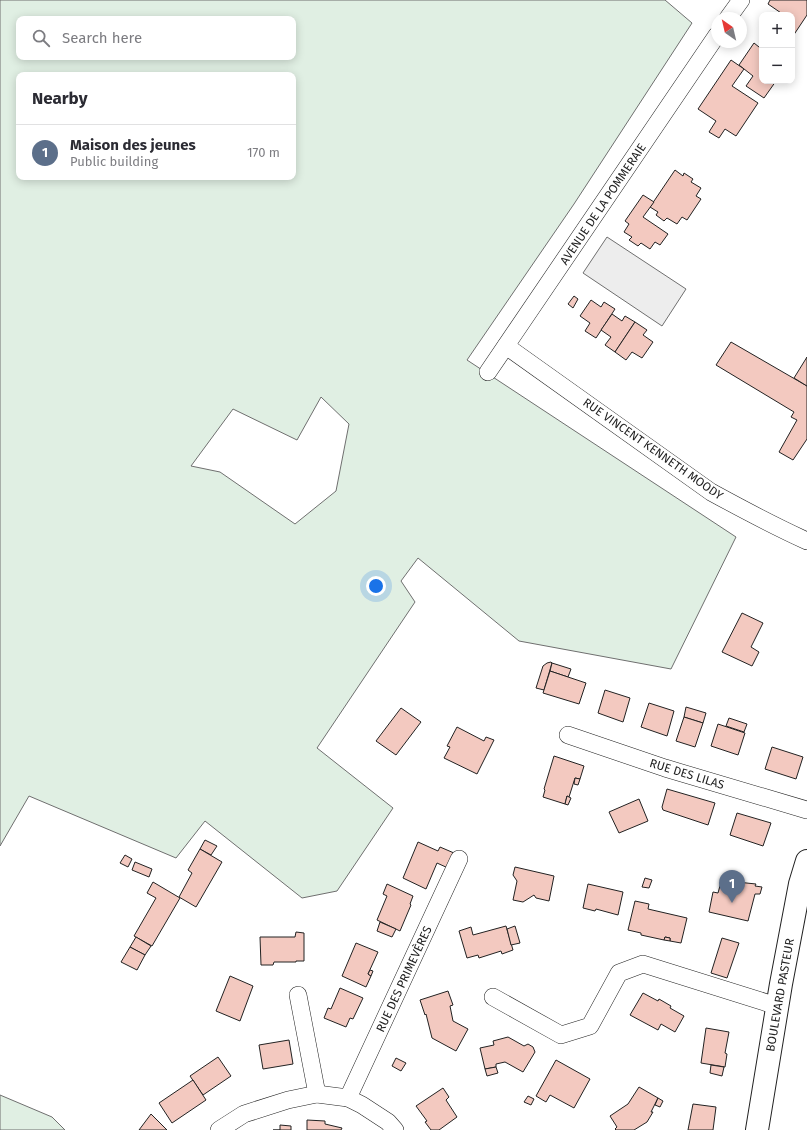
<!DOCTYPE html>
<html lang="en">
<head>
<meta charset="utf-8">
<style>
  body { margin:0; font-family:"Fira Sans",sans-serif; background:#f2f2f3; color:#2b2b33 }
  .controls { position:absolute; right:12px; top:12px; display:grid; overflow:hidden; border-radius:8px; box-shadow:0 2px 10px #0003 }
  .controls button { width:36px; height:36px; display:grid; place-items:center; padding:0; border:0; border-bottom:1px solid #e1e1e2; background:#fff; color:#2b2b33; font:20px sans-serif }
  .compass { position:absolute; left:711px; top:12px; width:36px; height:36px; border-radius:50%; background:#fff; box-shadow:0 2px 10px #0003; rotate:326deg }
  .you { position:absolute; left:376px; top:586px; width:14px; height:14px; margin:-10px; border:3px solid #fff; border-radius:50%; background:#1a73e8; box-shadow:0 0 0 6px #1a73e833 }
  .badge { display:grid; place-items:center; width:26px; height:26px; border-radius:50%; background:#111827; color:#fff; font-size:13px; font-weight:700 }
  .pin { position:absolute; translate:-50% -33px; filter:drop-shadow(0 1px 2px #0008) }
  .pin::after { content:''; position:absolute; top:21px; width:14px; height:12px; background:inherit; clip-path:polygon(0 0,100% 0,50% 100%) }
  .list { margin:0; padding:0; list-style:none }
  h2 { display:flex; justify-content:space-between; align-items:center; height:52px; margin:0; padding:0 16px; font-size:17px }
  h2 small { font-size:13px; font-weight:400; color:#7c7c81 }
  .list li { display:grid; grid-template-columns:26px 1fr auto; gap:12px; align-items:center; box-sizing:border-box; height:56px; padding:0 16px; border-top:1px solid #e1e1e2 }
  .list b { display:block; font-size:15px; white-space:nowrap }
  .list p { margin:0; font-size:13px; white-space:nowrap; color:#7c7c81 }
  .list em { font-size:13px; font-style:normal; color:#7c7c81 }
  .icon { flex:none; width:22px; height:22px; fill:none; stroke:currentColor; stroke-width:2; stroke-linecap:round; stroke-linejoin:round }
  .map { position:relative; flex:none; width:807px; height:1130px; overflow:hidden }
  .search { position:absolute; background:#fff; box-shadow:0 2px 10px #0003; left:16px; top:16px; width:280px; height:44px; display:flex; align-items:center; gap:10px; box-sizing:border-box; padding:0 14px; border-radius:8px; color:#7c7c81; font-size:15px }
  .panel { position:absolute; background:#fff; box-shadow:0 2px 10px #0003; left:16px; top:72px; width:280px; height:108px; border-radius:8px }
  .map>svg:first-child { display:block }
</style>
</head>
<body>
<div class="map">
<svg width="807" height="1130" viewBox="0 0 807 1130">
  <rect width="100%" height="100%" fill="#fff"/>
  <!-- green -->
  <g fill="#e0efe3" stroke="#6f6f6f" fill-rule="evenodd">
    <path d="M 0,0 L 665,0 L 692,23 L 574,204 L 467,360 L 736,537 L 671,669 L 519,641 L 418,558 L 401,581 L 415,602 L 317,748 L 393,808 L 337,891 L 302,898 L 205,821 L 176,858 L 29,796 L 0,846 ZM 19,19 L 293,19 L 293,57 L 19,57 ZM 19,75 L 293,75 L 293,177 L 19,177 ZM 321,397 L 349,424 L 336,491 L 295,524 L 220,472 L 191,466 L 233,409 L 297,440 Z"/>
    <polygon points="0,1095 52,1117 65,1130 0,1130"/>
  </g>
  <!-- parking -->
  <polygon fill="#ededed" stroke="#6f6f6f" points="607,237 686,289 662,326 583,273"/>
  <!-- building -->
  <g fill="#f3c9c0" stroke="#222">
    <polygon points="770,0 807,0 807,15 793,36 792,35 792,15 784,15 768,4"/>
    <polygon points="754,43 759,47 762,43 762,81 776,81 764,98 746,86 753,76 739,65"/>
    <polygon points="731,60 744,69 732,86 758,103 736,136 725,129 719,138 709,132 716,121 698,109"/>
    <polygon points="675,170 683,176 684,173 693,179 691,182 701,188 696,196 701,199 687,220 682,217 677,224 667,218 664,221 656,215 658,212 650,207"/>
    <polygon points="643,195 654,202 643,217 668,234 660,245 655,242 650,249 641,243 638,246 629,240 632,237 624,232 629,224 625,221"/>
    <polygon points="574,296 578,299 573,308 568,304"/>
    <polygon points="591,300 601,307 604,302 615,309 596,338 585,331 590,323 580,316"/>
    <polygon points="612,314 622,321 625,316 635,322 615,352 605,345 611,337 601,330"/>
    <polygon points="635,322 647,330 643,335 653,342 642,358 632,352 626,360 615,352"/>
    <polygon points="731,342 807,386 807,439 793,460 779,452 797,420 791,417 794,412 716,365"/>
    <polygon points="807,357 807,386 794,378"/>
    <polygon points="742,613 763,623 751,647 759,652 752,666 722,652"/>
    <polygon points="551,662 552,663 544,690 536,688 543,666 547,663"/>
    <polygon points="552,663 571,669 568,677 550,671"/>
    <polygon points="550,671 586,683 579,704 543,693"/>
    <polygon points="605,690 630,698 623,722 598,713"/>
    <polygon points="649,703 674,711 667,736 641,727"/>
    <polygon points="686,707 706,713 703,723 684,717"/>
    <polygon points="401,708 421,722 396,755 376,741"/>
    <polygon points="684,717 703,723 695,747 676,741"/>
    <polygon points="729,718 747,724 744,732 726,726"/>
    <polygon points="718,724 745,733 738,755 711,746"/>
    <polygon points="457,727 484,741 486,737 494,740 477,774 444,758 450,747 447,746"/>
    <polygon points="772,747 803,757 796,779 765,769"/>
    <polygon points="554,756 584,766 580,779 575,778 569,797 567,796 565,804 543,797 545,790 544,789"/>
    <polygon points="575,778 580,779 578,785 574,784"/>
    <polygon points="667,789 715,803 708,825 663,810 662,807"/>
    <polygon points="567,796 571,798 568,805 565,804"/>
    <polygon points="639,799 648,821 619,833 609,812"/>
    <polygon points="737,813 771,823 763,846 730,835"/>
    <polygon points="205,840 217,846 211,855 200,849"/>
    <polygon points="418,842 438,851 440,847 454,853 448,868 437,863 426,889 403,878"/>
    <polygon points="200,849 222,862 196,907 179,897 192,873 188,870"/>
    <polygon points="125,855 132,859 128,867 120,863"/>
    <polygon points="135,862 152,869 149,877 132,870"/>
    <polygon points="515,867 554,876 549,901 536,898 534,895 523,902 513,900 517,881 513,875"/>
    <polygon points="645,878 652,880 649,888 642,887"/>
    <polygon points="153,882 180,898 152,946 134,936 156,898 147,893"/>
    <polygon points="721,882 736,885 737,882 756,884 755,886 762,887 760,894 755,894 748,921 709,912 713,892 718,893"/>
    <polygon points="387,884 413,896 410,904 411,905 400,931 377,920 387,896 383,894"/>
    <polygon points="588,884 623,892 618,915 596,909 595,911 583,908"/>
    <polygon points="635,901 649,904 648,909 687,918 681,943 670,941 670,938 665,937 664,940 641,935 641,933 628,930"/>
    <polygon points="380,922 396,929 392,937 377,931"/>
    <polygon points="506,926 513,950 502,954 501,951 479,958 478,955 467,958 459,931 471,927 473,935"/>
    <polygon points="515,926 520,943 511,945 507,929"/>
    <polygon points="296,932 304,933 304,961 296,961 296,962 274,962 273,965 261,965 260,937 295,937"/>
    <polygon points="136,937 151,946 145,955 130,947"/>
    <polygon points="665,937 670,938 670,941 664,940"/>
    <polygon points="722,938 739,943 727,978 711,973"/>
    <polygon points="356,943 378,952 368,974 371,976 366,987 342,976"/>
    <polygon points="130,947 145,955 137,970 121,962"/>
    <polygon points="370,970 373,971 371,976 368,974"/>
    <polygon points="230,976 253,986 240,1021 216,1011"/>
    <polygon points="340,988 363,998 353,1019 350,1018 346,1027 324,1018 328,1008 331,1009"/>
    <polygon points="448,991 453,1005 450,1006 453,1021 468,1029 456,1051 432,1038 426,1014 425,1015 420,1000"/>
    <polygon points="643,993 658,1001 659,999 671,1006 670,1008 684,1016 675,1032 661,1024 658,1030 630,1015"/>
    <polygon points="706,1028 729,1032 725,1053 727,1054 725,1067 701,1063"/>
    <polygon points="508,1037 524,1046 528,1044 533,1047 535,1052 523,1072 505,1062 496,1064 496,1067 485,1069 480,1048 494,1045 493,1041"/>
    <polygon points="289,1040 293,1064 263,1069 259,1045"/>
    <polygon points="218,1057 231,1076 203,1095 190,1076"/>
    <polygon points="396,1058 406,1063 401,1071 392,1066"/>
    <polygon points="556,1060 590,1079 574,1108 550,1095 546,1102 536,1096"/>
    <polygon points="711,1065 724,1067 722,1076 710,1073"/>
    <polygon points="496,1067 498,1073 487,1076 485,1069"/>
    <polygon points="193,1080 206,1100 172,1123 159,1103"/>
    <polygon points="639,1087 658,1098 651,1112 653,1112 647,1122 634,1130 616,1130 615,1129 617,1127 610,1116 628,1104"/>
    <polygon points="443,1088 449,1097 446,1100 457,1117 439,1130 431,1130 425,1122 427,1121 416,1106"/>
    <polygon points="528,1096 534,1099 531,1105 524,1102"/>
    <polygon points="658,1098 663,1101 660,1107 655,1105"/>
    <polygon points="693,1104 716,1107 713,1130 688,1130"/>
    <polygon points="151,1114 167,1130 139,1130"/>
    <polygon points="307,1120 325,1121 325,1124 342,1128 341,1130 307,1130"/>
    <polygon points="280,1125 291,1126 291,1130 273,1130 280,1130"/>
  </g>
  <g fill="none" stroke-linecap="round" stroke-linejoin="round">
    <!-- street casing -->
    <g stroke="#222" stroke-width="18">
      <g id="street">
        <polyline points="728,18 741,0"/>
        <path d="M 506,346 L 711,492 C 742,509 774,526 807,541"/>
        <polyline points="488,372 717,35"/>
        <polyline points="568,735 665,768 807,810"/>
        <polyline points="298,995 317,1094"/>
        <polyline points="493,997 561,1035 590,1026 619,973 643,964 777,1006"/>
        <polyline points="348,1098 459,859"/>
        <polyline points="219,1130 244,1114 288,1100 317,1094 348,1098 362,1105 388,1122 395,1130"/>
      </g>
    </g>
    <!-- secondary casing -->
    <g stroke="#222" stroke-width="24">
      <polyline id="secondary" points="757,1130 781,984 800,884 807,861"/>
    </g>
    <!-- street -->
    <use href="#street" stroke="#fff" stroke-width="17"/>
    <!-- secondary -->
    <use href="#secondary" stroke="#fff" stroke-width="22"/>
  </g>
  <g text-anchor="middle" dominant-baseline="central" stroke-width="3" stroke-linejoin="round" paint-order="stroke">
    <!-- street labels -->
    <g font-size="12" fill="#222" stroke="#fff">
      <text transform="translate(603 204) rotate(-56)">AVENUE DE LA POMMERAIE</text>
      <text transform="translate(653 449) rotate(35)">RUE VINCENT KENNETH MOODY</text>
      <text transform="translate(687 774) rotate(17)">RUE DES LILAS</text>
      <text transform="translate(404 979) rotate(-65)">RUE DES PRIMEVÈRES</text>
      <text transform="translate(780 995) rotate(-80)">BOULEVARD PASTEUR</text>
    </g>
  </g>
</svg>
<div class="controls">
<button>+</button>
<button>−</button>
</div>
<svg class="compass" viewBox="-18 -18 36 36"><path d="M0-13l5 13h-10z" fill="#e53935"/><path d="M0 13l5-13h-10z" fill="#7c7c81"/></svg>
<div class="you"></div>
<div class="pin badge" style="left:732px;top:903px;background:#5c6f8a">1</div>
<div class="search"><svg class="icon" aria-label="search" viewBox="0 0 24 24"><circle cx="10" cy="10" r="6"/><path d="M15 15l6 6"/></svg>Search here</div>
<section class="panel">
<h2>Nearby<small></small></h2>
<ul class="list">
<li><span class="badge" style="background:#5c6f8a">1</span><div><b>Maison des jeunes</b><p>Public building</p></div><em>170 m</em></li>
</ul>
</section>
</div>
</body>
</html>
